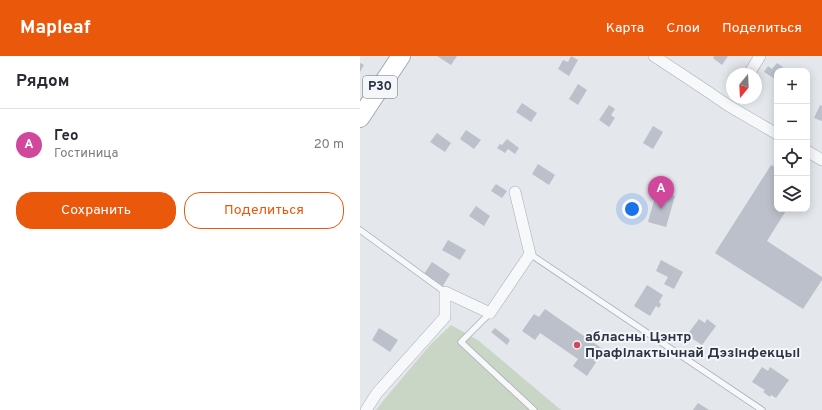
<!DOCTYPE html>
<html lang="ru">
<head>
<meta charset="utf-8">
<style>
  body { margin:0; font-family:Overpass,sans-serif; background:#f2f2f3; color:#2b2b33 }
  .controls { position:absolute; right:12px; top:12px; display:grid; overflow:hidden; border-radius:8px; box-shadow:0 2px 10px #0003 }
  .controls button { width:36px; height:36px; display:grid; place-items:center; padding:0; border:0; border-bottom:1px solid #e1e1e2; background:#fff; color:#2b2b33; font:20px sans-serif }
  .compass { position:absolute; left:366px; top:12px; width:36px; height:36px; border-radius:50%; background:#fff; box-shadow:0 2px 10px #0003; rotate:198deg }
  .you { position:absolute; left:272px; top:153px; width:14px; height:14px; margin:-10px; border:3px solid #fff; border-radius:50%; background:#1a73e8; box-shadow:0 0 0 6px #1a73e833 }
  .badge { display:grid; place-items:center; width:26px; height:26px; border-radius:50%; background:#ea580c; color:#fff; font-size:13px; font-weight:700 }
  .pin { position:absolute; translate:-50% -33px; filter:drop-shadow(0 1px 2px #0008) }
  .pin::after { content:''; position:absolute; top:21px; width:14px; height:12px; background:inherit; clip-path:polygon(0 0,100% 0,50% 100%) }
  .list { margin:0; padding:0; list-style:none }
  h2 { display:flex; justify-content:space-between; align-items:center; height:52px; margin:0; padding:0 16px; font-size:17px }
  h2 small { font-size:13px; font-weight:400; color:#7c7c81 }
  .list li { display:grid; grid-template-columns:26px 1fr auto; gap:12px; align-items:center; box-sizing:border-box; height:72px; padding:0 16px; border-top:1px solid #e1e1e2 }
  .list b { display:block; font-size:15px; white-space:nowrap }
  .list p { margin:0; font-size:13px; white-space:nowrap; color:#7c7c81 }
  .list em { font-size:13px; font-style:normal; color:#7c7c81 }
  .actions { display:flex; gap:8px; padding:12px 16px }
  .actions a { flex:1; padding:9px 0; border:1px solid #ea580c; border-radius:16px; text-align:center; font-size:14px; color:#ea580c }
  .actions .main { background:#ea580c; color:#fff }
  .icon { flex:none; width:22px; height:22px; fill:none; stroke:currentColor; stroke-width:2; stroke-linecap:round; stroke-linejoin:round }
  .map { position:relative; flex:none; width:462px; height:354px; overflow:hidden }
  header { display:flex; align-items:center; gap:24px; box-sizing:border-box; height:56px; padding:0 20px; background:#ea580c; color:#fff }
  header strong { font-size:19px }
  nav { display:flex; gap:22px; margin-inline-start:auto; font-size:14px }
  main { display:flex }
  aside { flex:1; background:#fff }
  .map>svg:first-child { display:block }
</style>
</head>
<body>
<header>
<strong>Mapleaf</strong>
<nav><a>Карта</a><a>Слои</a><a>Поделиться</a></nav>
</header>
<main>
<aside>
<h2>Рядом<small></small></h2>
<ul class="list">
<li><span class="badge" style="background:#d1479c">A</span><div><b>Гео</b><p>Гостиница</p></div><em>20 m</em></li>
</ul>
<div class="actions"><a class="main">Сохранить</a><a>Поделиться</a></div>
</aside>
<div class="map">
<svg width="462" height="354" viewBox="0 0 462 354">
  <rect width="100%" height="100%" fill="#e4e7ec"/>
  <!-- green -->
  <polygon fill="#c9d6c5" points="91,269 119,285 201,354 16,354 23,345 70,289"/>
  <!-- building -->
  <g fill="#bbc0ca">
    <polygon points="77,0 97,0 91,9"/>
    <polygon points="211,0 218,4 209,20 198,13 203,4 208,6"/>
    <polygon points="354,0 368,0 362,9 353,2"/>
    <polygon points="0,7 4,9 0,16"/>
    <polygon points="417,7 423,11 420,15 417,15 417,20 415,23 404,16 408,10 412,13"/>
    <polygon points="218,28 227,34 218,49 209,43"/>
    <polygon points="162,47 177,57 171,66 156,56"/>
    <polygon points="249,49 255,53 251,59 255,62 249,71 239,64"/>
    <polygon points="460,49 462,50 462,65 454,62"/>
    <polygon points="293,70 303,76 293,93 283,87"/>
    <polygon points="106,74 121,84 114,93 100,83"/>
    <polygon points="77,77 91,87 85,96 70,86"/>
    <polygon points="147,83 159,92 155,98 148,93 145,97 137,92 140,88 142,89"/>
    <polygon points="178,108 195,119 189,129 172,118"/>
    <polygon points="411,109 417,112 417,153 427,153 407,185 462,221 462,224 443,253 355,197"/>
    <polygon points="136,128 147,135 142,142 131,135"/>
    <polygon points="297,134 315,140 306,171 288,166"/>
    <polygon points="116,150 130,160 124,170 109,160"/>
    <polygon points="88,184 106,194 100,204 82,194"/>
    <polygon points="301,204 323,216 314,233 304,228 308,221 296,215"/>
    <polygon points="72,206 90,218 83,230 64,218"/>
    <polygon points="287,229 303,239 299,246 301,248 299,252 296,250 290,260 274,250"/>
    <polygon points="185,253 244,294 227,320 213,310 218,303 180,277 175,284 162,275 174,258 179,261"/>
    <polygon points="339,263 345,267 347,263 356,270 342,289 327,279"/>
    <polygon points="19,272 38,284 30,296 12,284"/>
    <polygon points="135,272 150,284 147,289 131,276"/>
    <polygon points="402,311 408,315 410,311 429,324 416,342 411,339 410,341 403,336 405,334 392,326"/>
    <polygon points="338,347 349,354 333,354"/>
  </g>
  <g fill="none" stroke-linecap="round" stroke-linejoin="round">
    <!-- lane casing -->
    <g stroke="#a9aeb7" stroke-width="7">
      <g id="lane">
        <polyline points="0,174 85,236"/>
        <polyline points="170,198 402,354"/>
        <polyline points="130,257 101,286 174,354"/>
      </g>
    </g>
    <!-- street casing -->
    <g stroke="#a9aeb7" stroke-width="12">
      <g id="street">
        <polyline points="294,0 344,33 369,50 417,78"/>
        <polyline points="389,18 400,0"/>
        <polyline points="447,95 462,104"/>
        <polyline points="6,354 17,337 85,261 85,236 130,257 170,198 155,136"/>
      </g>
    </g>
    <!-- primary casing -->
    <g stroke="#a3abb8" stroke-width="20">
      <polyline id="primary" points="0,62 41,0"/>
    </g>
    <!-- lane -->
    <use href="#lane" stroke="#f7f8fa" stroke-width="5.5"/>
    <!-- street -->
    <use href="#street" stroke="#f7f8fa" stroke-width="11"/>
    <!-- primary -->
    <use href="#primary" stroke="#fff" stroke-width="18"/>
  </g>
  <!-- markers -->
  <circle fill="#d1495b" stroke="#f4f6f9" stroke-width="1.5" cx="217" cy="289" r="4"/>
  <g text-anchor="middle" dominant-baseline="central" stroke-width="4" stroke-linejoin="round" paint-order="stroke">
    <!-- shield labels -->
    <rect fill="#f4f6f9" stroke="#676e7b" stroke-width="1" x="3" y="20" width="34" height="22" rx="3"/>
    <g font-size="13" font-weight="bold" fill="#2b3445">
      <text x="20" y="31">Р30</text>
    </g>
    <!-- poi labels -->
    <g font-size="14" font-weight="bold" fill="#2b3445" stroke="#f4f6f9" text-anchor="start">
      <text x="225" y="281">абласны Цэнтр<tspan x="225" dy="16">Прафілактычнай Дэзінфекцыі</tspan></text>
    </g>
  </g>
</svg>
<div class="controls">
<button>+</button>
<button>−</button>
<button><svg class="icon" aria-label="locate" viewBox="0 0 24 24"><circle cx="12" cy="12" r="6"/><path d="M12 2v4M12 18v4M2 12h4M18 12h4"/></svg></button>
<button><svg class="icon" aria-label="layers" viewBox="0 0 24 24"><path d="M12 4l9 5-9 5-9-5zM3 14l9 5 9-5"/></svg></button>
</div>
<svg class="compass" viewBox="-18 -18 36 36"><path d="M0-13l5 13h-10z" fill="#e53935"/><path d="M0 13l5-13h-10z" fill="#7c7c81"/></svg>
<div class="you"></div>
<div class="pin badge" style="left:301px;top:153px;background:#d1479c">A</div>
</div>
</main>
</body>
</html>
